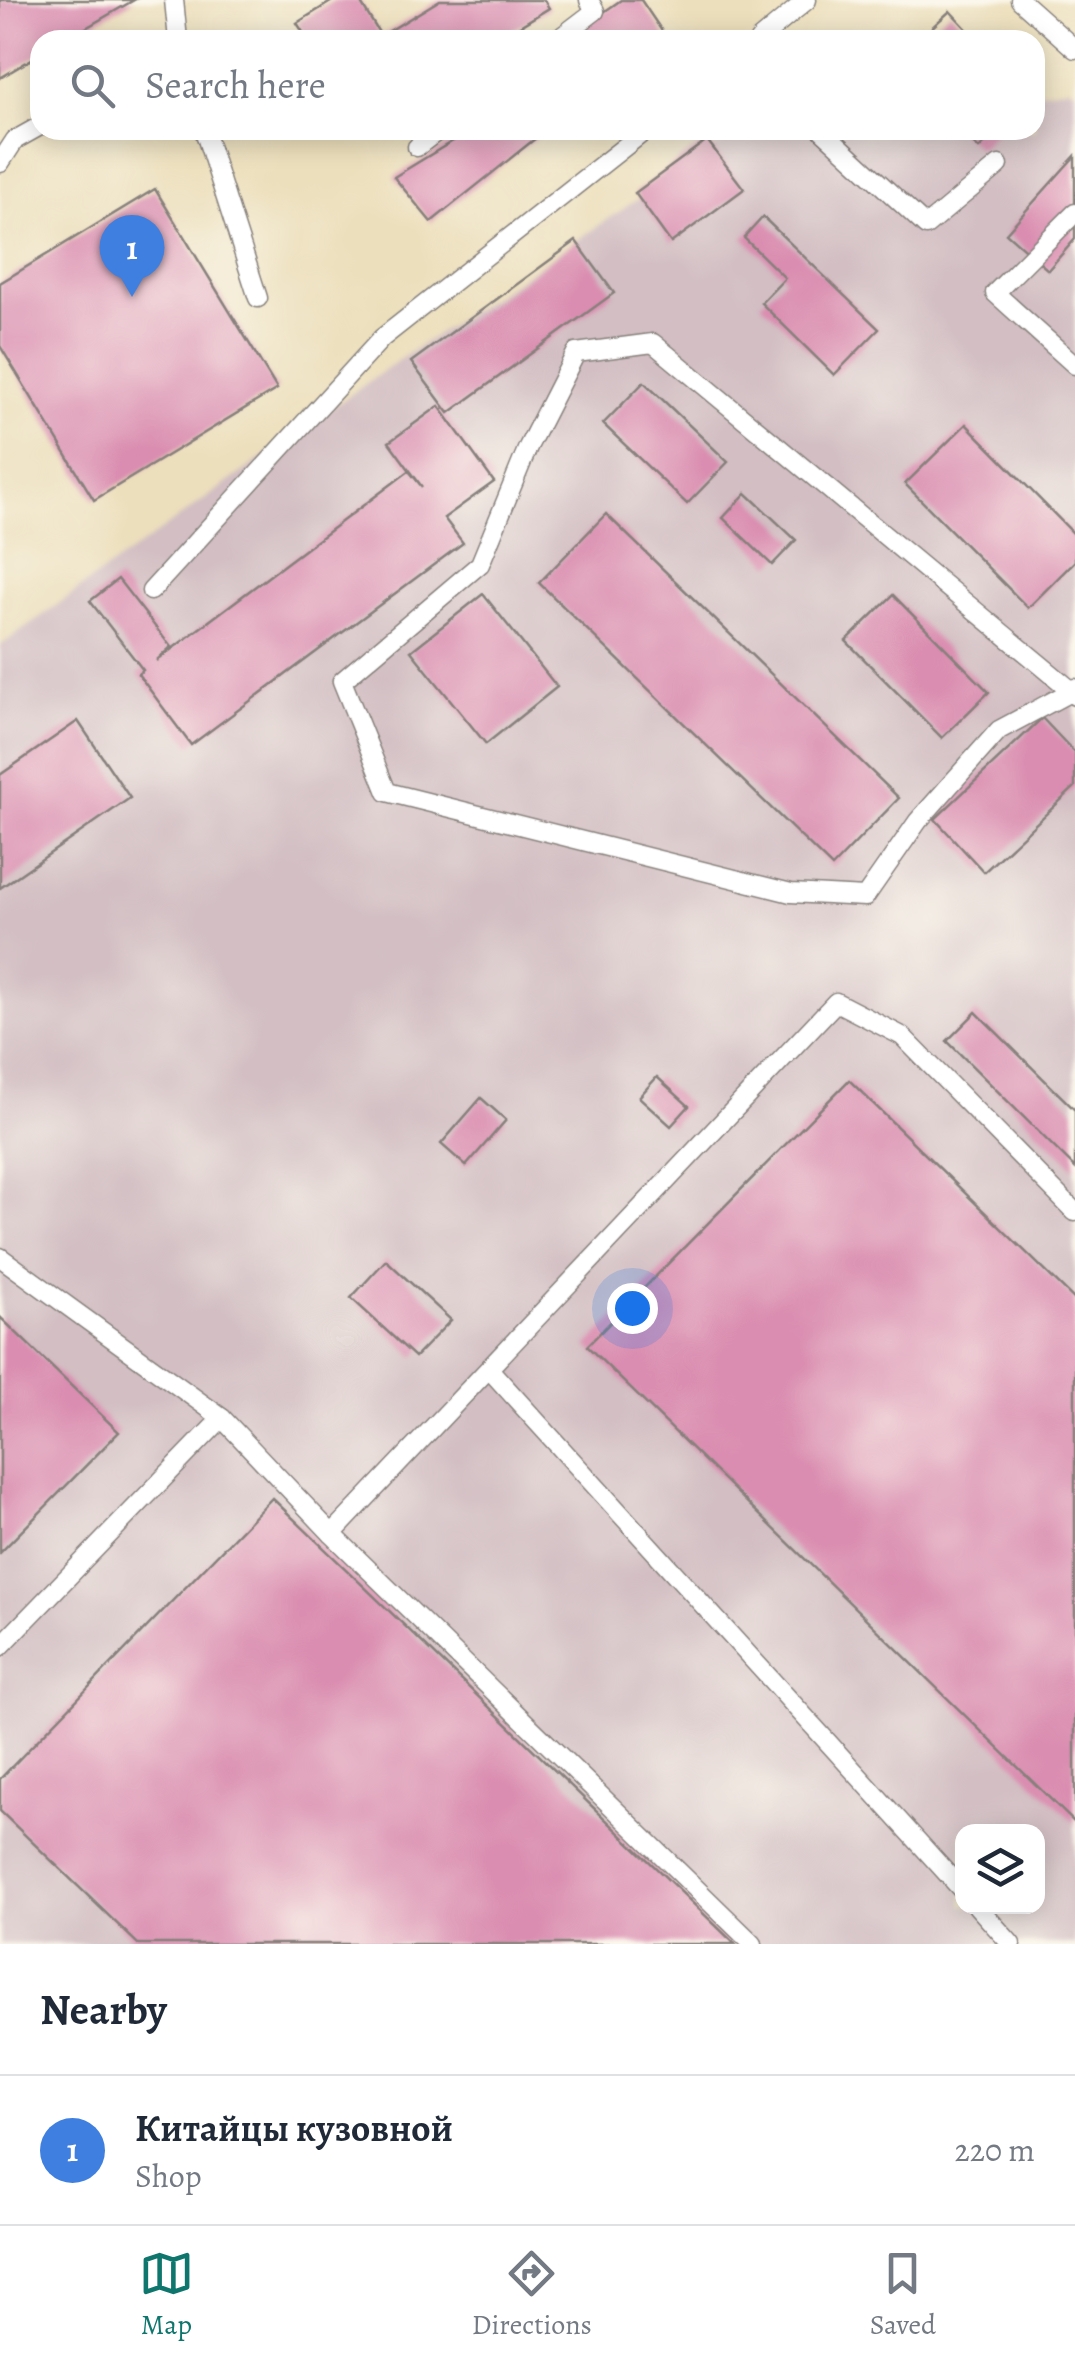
<!DOCTYPE html>
<html lang="en">
<head>
<meta charset="utf-8">
<style>
  body { margin:0; font-family:Alegreya,serif; background:#f2f2f3; color:#1f2937 }
  .controls { position:absolute; right:30px; bottom:30px; display:grid; overflow:hidden; border-radius:20px; box-shadow:0 5px 25px #0003 }
  .controls button { width:90px; height:90px; display:grid; place-items:center; padding:0; border:0; border-bottom:2px solid #e0e1e3; background:#fff; color:#1f2937; font:50px sans-serif }
  .you { position:absolute; left:632px; top:1308px; width:35px; height:35px; margin:-25px; border:8px solid #fff; border-radius:50%; background:#1a73e8; box-shadow:0 0 0 15px #1a73e833 }
  .badge { display:grid; place-items:center; width:65px; height:65px; border-radius:50%; background:#0f766e; color:#fff; font-size:32px; font-weight:700 }
  .pin { position:absolute; translate:-50% -82px; filter:drop-shadow(0 2px 5px #0008) }
  .pin::after { content:''; position:absolute; top:52px; width:35px; height:30px; background:inherit; clip-path:polygon(0 0,100% 0,50% 100%) }
  .list { margin:0; padding:0; list-style:none }
  h2 { display:flex; justify-content:space-between; align-items:center; height:130px; margin:0; padding:0 40px; font-size:42px }
  h2 small { font-size:32px; font-weight:400; color:#747a83 }
  .list li { display:grid; grid-template-columns:65px 1fr auto; gap:30px; align-items:center; box-sizing:border-box; height:150px; padding:0 40px; border-top:2px solid #e0e1e3 }
  .list b { display:block; font-size:38px; white-space:nowrap }
  .list p { margin:0; font-size:32px; white-space:nowrap; color:#747a83 }
  .list em { font-size:32px; font-style:normal; color:#747a83 }
  .icon { flex:none; width:55px; height:55px; fill:none; stroke:currentColor; stroke-width:2; stroke-linecap:round; stroke-linejoin:round }
  .map { position:relative; flex:none; width:1075px; height:1944px; overflow:hidden }
  .search { position:absolute; background:#fff; box-shadow:0 5px 25px #0003; left:30px; right:30px; top:30px; height:110px; display:flex; align-items:center; gap:25px; box-sizing:border-box; padding:0 35px; border-radius:30px; color:#747a83; font-size:38px }
  .sheet { height:280px; background:#fff }
  nav { display:flex; justify-content:space-around; align-items:center; box-sizing:border-box; height:140px; border-top:2px solid #e0e1e3; background:#fff; font-size:28px; color:#747a83 }
  nav a { display:grid; justify-items:center; gap:5px }
  nav .on { color:#0f766e }
  .map>svg:first-child { display:block }
</style>
</head>
<body>
<div class="map">
<svg width="1075" height="1944" viewBox="0 0 1075 1944">
  <rect width="100%" height="100%" fill="#fbf7ec"/>
  <filter id="ink" filterUnits="userSpaceOnUse"><feTurbulence type="fractalNoise" baseFrequency=".01" numOctaves="2"/><feDisplacementMap in="SourceGraphic" scale="20" xChannelSelector="R" yChannelSelector="G"/><feConvolveMatrix kernelMatrix="1 2 1 2 8 2 1 2 1" color-interpolation-filters="sRGB"/></filter>
  <filter id="wash" filterUnits="userSpaceOnUse"><feTurbulence type="fractalNoise" baseFrequency=".0048" numOctaves="4" result="noise"/><feDisplacementMap in="SourceGraphic" scale="40" xChannelSelector="R" yChannelSelector="G"/><feGaussianBlur stdDeviation="2.25" result="paint"/><feColorMatrix in="noise" values="0 0 0 0 0 0 0 0 0 0 0 0 0 0 0 0 0 1.4 0 .05"/><feComposite in="paint" operator="in"/></filter>
  <g filter="url(#wash)">
    <rect width="100%" height="100%" fill="#ecdfbc"/>
    <!-- industrial -->
    <path fill="#d2bec3" fill-rule="evenodd" d="M 1070,87 L 1075,92 L 1075,1944 L 0,1944 L 0,646 L 403,357 L 741,130 L 1035,130 L 1035,92 ZM 962,1832 L 1038,1832 L 1038,1906 L 962,1906 Z"/>
    <g id="blocks">
      <!-- building -->
      <g fill="#da8db0">
        <polygon points="0,0 134,0 65,40 40,40 40,54 0,78"/>
        <polygon points="334,0 359,0 381,36 440,0 544,0 549,8 497,40 308,40 297,23"/>
        <polygon points="621,0 641,0 668,40 564,40"/>
        <polygon points="950,11 977,40 918,40"/>
        <polygon points="471,130 546,130 431,222 394,177"/>
        <polygon points="959,130 998,130 979,149"/>
        <polygon points="707,140 744,189 671,243 635,193"/>
        <polygon points="1075,156 1075,239 1048,270 1006,233"/>
        <polygon points="155,189 277,389 94,500 0,346 0,283"/>
        <polygon points="763,217 879,329 834,375 761,303 785,278 744,238"/>
        <polygon points="576,241 614,293 449,413 411,362"/>
        <polygon points="644,382 728,462 687,504 603,424"/>
        <polygon points="439,406 494,482 444,518 463,543 191,745 138,674 143,670 90,601 118,579 171,647 156,661 409,471 422,487 389,442"/>
        <polygon points="966,424 1075,535 1075,561 1028,608 905,484"/>
        <polygon points="746,493 796,540 772,565 723,518"/>
        <polygon points="606,514 899,798 832,867 539,583"/>
        <polygon points="483,594 557,687 486,744 411,651"/>
        <polygon points="893,595 989,692 942,738 846,641"/>
        <polygon points="1042,718 1075,753 1075,787 984,872 935,819"/>
        <polygon points="78,721 130,798 0,888 0,775"/>
        <polygon points="976,1012 1075,1110 1075,1168 947,1041"/>
        <polygon points="657,1077 689,1106 671,1126 639,1097"/>
        <polygon points="849,1080 1075,1300 1075,1823 587,1346"/>
        <polygon points="481,1098 506,1120 466,1166 441,1144"/>
        <polygon points="386,1260 451,1320 415,1357 351,1298"/>
        <polygon points="0,1317 119,1432 0,1553"/>
        <polygon points="272,1498 735,1944 138,1944 0,1811 0,1779"/>
      </g>
    </g>
  </g>
  <g filter="url(#ink)">
    <use href="#blocks" fill-opacity="0" stroke="#87807c" stroke-width="2.5"/>
    <g fill="none" stroke-linecap="round" stroke-linejoin="round">
      <!-- lane casing -->
      <g stroke="#87807c" stroke-width="21">
        <g id="lane">
          <polyline points="174,0 178,40"/>
          <polyline points="1020,0 1075,49"/>
          <polyline points="557,40 595,11 589,0"/>
          <polyline points="759,40 807,0"/>
          <polyline points="204,130 258,298"/>
          <polyline points="822,130 926,226 999,165"/>
          <polyline points="417,147 439,130"/>
          <polyline points="0,163 15,140 40,126"/>
          <polyline points="1075,213 995,293 1075,365"/>
          <polyline points="151,591 382,338 646,130"/>
          <polyline points="1075,688 1072,691 999,730 918,821 865,897 791,893 387,792 342,681 480,564 528,447 576,353 653,343 1072,691 1075,696"/>
          <polyline points="0,1257 222,1418 332,1534 753,1944"/>
          <polyline points="489,1369 962,1890"/>
          <polyline points="332,1534 836,1002 902,1036 1075,1212"/>
          <polyline points="0,1647 222,1418"/>
          <polyline points="977,1906 1011,1944"/>
        </g>
      </g>
      <!-- lane -->
      <use href="#lane" stroke="#fff" stroke-width="18"/>
    </g>
  </g>
</svg>
<div class="controls">
<button><svg class="icon" aria-label="layers" viewBox="0 0 24 24"><path d="M12 4l9 5-9 5-9-5zM3 14l9 5 9-5"/></svg></button>
</div>
<div class="you"></div>
<div class="pin badge" style="left:132px;top:297px;background:#3f7fe0">1</div>
<div class="search"><svg class="icon" aria-label="search" viewBox="0 0 24 24"><circle cx="10" cy="10" r="6"/><path d="M15 15l6 6"/></svg>Search here</div>
</div>
<section class="sheet">
<h2>Nearby<small></small></h2>
<ul class="list">
<li><span class="badge" style="background:#3f7fe0">1</span><div><b>Китайцы кузовной</b><p>Shop</p></div><em>220 m</em></li>
</ul>
</section>
<nav>
<a class="on"><svg class="icon" aria-label="map" viewBox="0 0 24 24"><path d="M3 6l6-2 6 2 6-2v14l-6 2-6-2-6 2zM9 4v14M15 6v14"/></svg>Map</a>
<a><svg class="icon" aria-label="directions" viewBox="0 0 24 24"><path d="M12 3l9 9-9 9-9-9zM9 14v-3h6M13 9l2 2-2 2"/></svg>Directions</a>
<a><svg class="icon" aria-label="saved" viewBox="0 0 24 24"><path d="M7 4h10v16l-5-4-5 4z"/></svg>Saved</a>
</nav>
</body>
</html>
